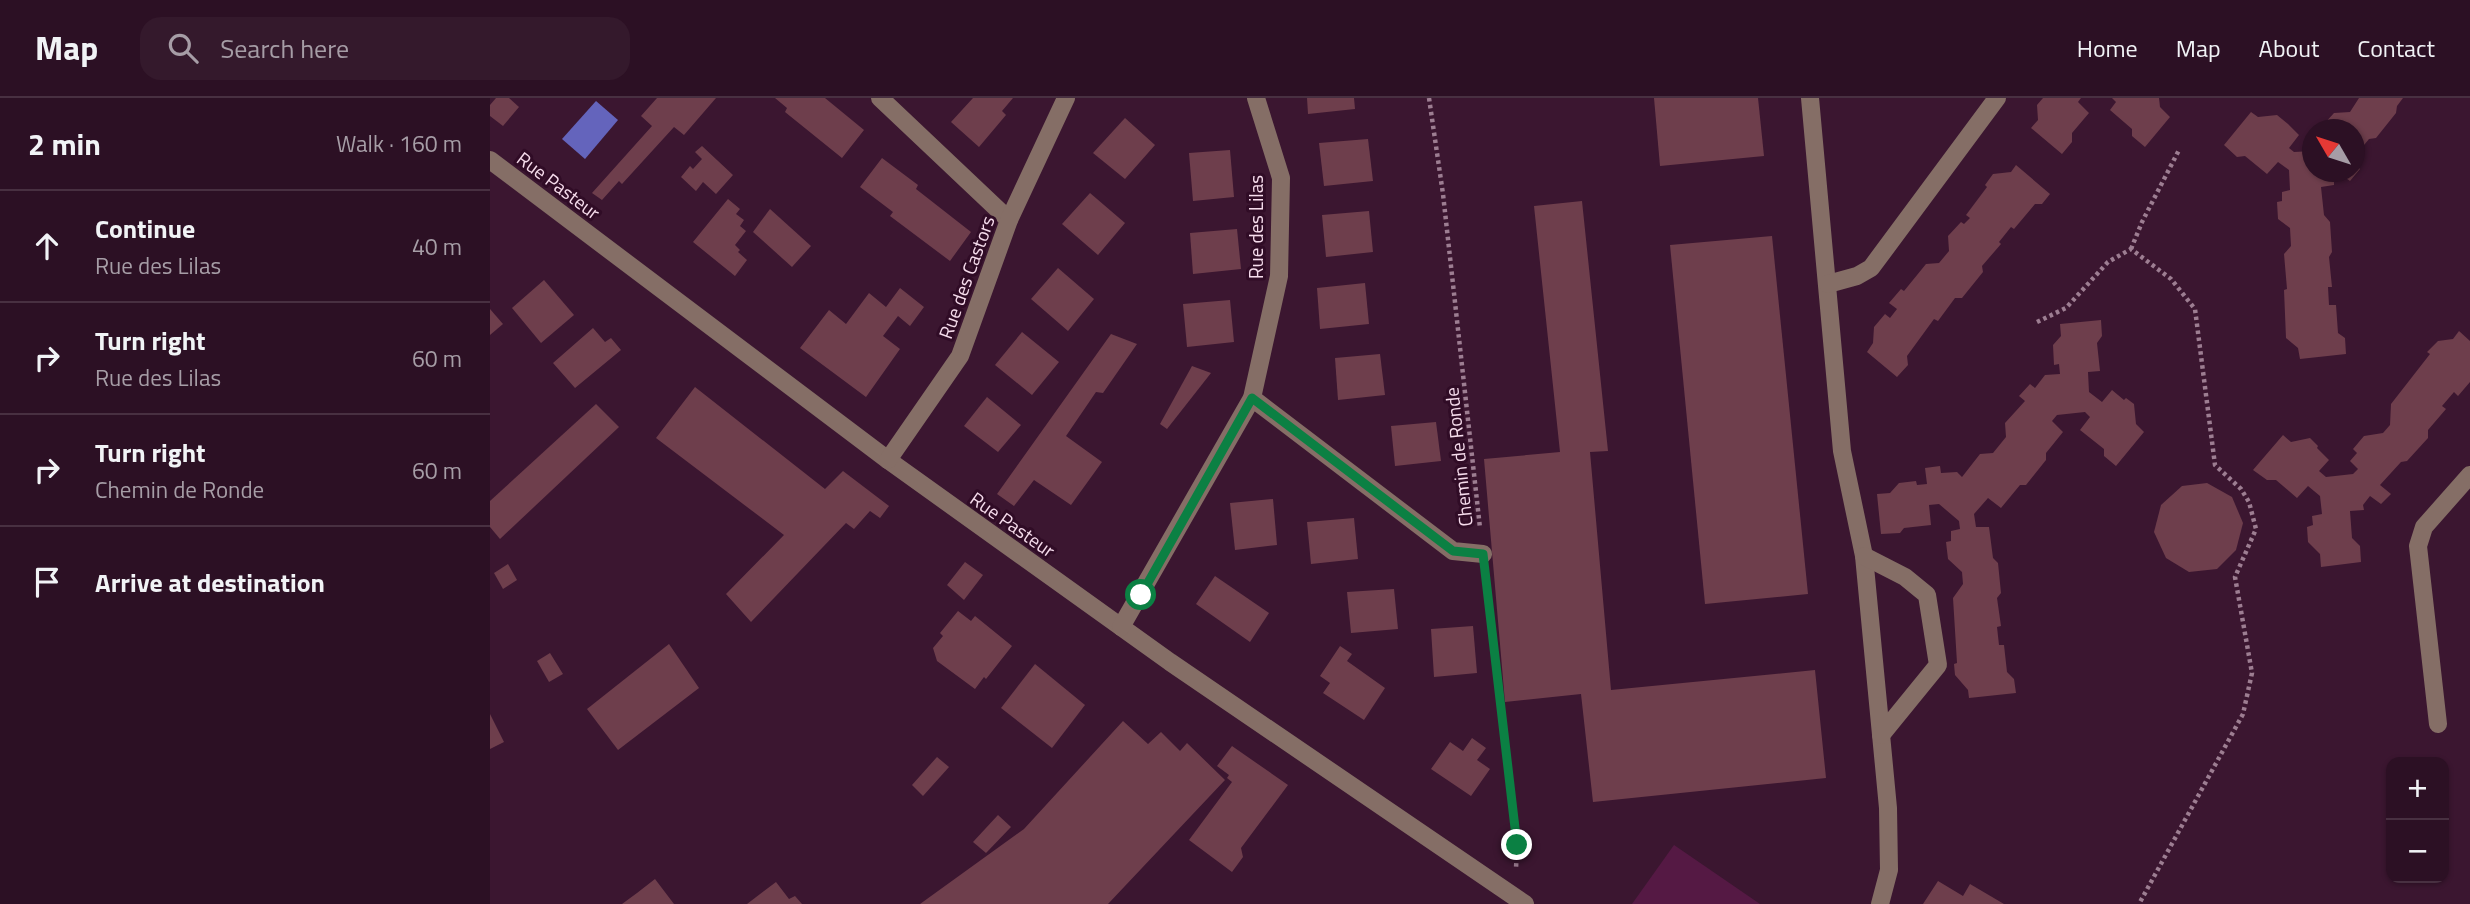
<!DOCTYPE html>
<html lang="en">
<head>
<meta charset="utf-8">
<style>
  body { margin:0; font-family:"Titillium Web",sans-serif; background:#34192c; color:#f1f3f6 }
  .controls { position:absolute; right:21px; bottom:21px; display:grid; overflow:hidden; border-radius:14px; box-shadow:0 2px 5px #0004 }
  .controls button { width:63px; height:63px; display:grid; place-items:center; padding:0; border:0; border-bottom:2px solid #483041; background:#2c1024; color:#f1f3f6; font:35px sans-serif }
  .compass { position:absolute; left:1812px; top:21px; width:63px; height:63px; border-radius:50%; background:#2c1024; box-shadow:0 2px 5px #0004; rotate:309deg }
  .stop { position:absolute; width:21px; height:21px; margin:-16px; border:5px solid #0b8043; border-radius:50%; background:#fff }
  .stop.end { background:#0b8043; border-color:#fff; box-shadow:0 2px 7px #0008 }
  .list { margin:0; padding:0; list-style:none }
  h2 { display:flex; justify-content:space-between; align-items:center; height:91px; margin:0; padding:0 28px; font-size:30px }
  h2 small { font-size:23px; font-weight:400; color:#a69da6 }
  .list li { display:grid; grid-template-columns:46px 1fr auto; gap:21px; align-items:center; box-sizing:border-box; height:112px; padding:0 28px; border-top:2px solid #483041 }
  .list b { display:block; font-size:26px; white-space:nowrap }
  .list p { margin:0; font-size:23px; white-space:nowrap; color:#a69da6 }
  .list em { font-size:23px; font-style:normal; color:#a69da6 }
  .icon { flex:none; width:38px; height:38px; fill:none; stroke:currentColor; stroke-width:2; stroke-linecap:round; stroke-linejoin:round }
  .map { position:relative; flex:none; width:1980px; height:806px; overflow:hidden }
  header { display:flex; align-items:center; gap:42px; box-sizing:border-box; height:98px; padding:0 35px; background:#2c1024; border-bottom:2px solid #483041 }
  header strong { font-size:33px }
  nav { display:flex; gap:38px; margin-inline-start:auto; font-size:24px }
  .search { width:490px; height:63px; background:#34192c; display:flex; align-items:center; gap:18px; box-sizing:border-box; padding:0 24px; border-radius:21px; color:#a69da6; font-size:26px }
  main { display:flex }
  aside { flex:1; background:#2c1024 }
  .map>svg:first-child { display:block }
</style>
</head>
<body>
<header>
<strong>Map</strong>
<div class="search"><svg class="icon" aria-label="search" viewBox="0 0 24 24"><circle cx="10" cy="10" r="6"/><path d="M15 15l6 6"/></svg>Search here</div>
<nav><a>Home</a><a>Map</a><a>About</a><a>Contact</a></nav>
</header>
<main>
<aside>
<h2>2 min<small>Walk · 160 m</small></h2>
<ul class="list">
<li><svg class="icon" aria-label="ahead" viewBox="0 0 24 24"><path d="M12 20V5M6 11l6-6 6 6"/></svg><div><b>Continue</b><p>Rue des Lilas</p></div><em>40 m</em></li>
<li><svg class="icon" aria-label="right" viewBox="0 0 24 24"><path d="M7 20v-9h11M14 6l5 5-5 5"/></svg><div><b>Turn right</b><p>Rue des Lilas</p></div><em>60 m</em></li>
<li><svg class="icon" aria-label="right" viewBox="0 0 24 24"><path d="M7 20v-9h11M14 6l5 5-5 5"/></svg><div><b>Turn right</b><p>Chemin de Ronde</p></div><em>60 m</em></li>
<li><svg class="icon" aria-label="arrive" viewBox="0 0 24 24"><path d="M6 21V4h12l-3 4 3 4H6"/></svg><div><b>Arrive at destination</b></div></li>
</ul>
</aside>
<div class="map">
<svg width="1980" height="806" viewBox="0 0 1980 806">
  <rect width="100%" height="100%" fill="#3b1630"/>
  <!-- green -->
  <polygon fill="#551944" points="1184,747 1270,806 1142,806"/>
  <!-- water -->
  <polygon fill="#6464bc" points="106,3 128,22 95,61 72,41"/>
  <!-- building -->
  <g fill="#6e3e4c">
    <polygon points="6,0 19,0 29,9 13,28 0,18 0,7"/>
    <polygon points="167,0 226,0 194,37 184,29 132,86 129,83 112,102 102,95 162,28 151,18"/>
    <polygon points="285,0 335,0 374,32 352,60 295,14 297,10"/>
    <polygon points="483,0 523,0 512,13 516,17 489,49 461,24"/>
    <polygon points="817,0 864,0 865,11 818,16"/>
    <polygon points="1164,0 1268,0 1274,58 1170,68"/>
    <polygon points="1553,0 1591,0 1588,4 1599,15 1582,35 1582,44 1572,56 1541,30 1548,22 1547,7"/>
    <polygon points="1622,0 1669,0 1670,9 1680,19 1655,49 1642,38 1642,31 1620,12 1626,4"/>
    <polygon points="1869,0 1913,0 1907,8 1906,15 1886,40 1879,41 1865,58 1865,32 1838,32 1833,27 1844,15 1860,14"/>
    <polygon points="1761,14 1768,19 1787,17 1798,26 1809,37 1799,50 1804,54 1822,53 1822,74 1865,74 1865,66 1870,71 1860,83 1849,75 1844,81 1844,87 1831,89 1834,117 1840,124 1842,154 1839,159 1842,189 1838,189 1839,207 1846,207 1848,235 1855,240 1856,256 1810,261 1808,250 1796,240 1794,192 1797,191 1794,156 1801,148 1800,130 1788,121 1787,104 1792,103 1792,94 1800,92 1799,72 1788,64 1777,76 1755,58 1747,59 1734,47"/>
    <polygon points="635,20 665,47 635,81 603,55"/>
    <polygon points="878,41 883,83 834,88 829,45"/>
    <polygon points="212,48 243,77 226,96 213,84 206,93 191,79 200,68 203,71 212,61 205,54"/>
    <polygon points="740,52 744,99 703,103 699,55"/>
    <polygon points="392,60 428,87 426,91 481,134 460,163 400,118 403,114 370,89"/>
    <polygon points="1526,67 1560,96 1552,106 1545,106 1524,131 1521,129 1509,144 1511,146 1492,168 1493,174 1472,200 1465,200 1448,223 1444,221 1417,258 1418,267 1407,279 1377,254 1383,245 1384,229 1395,216 1400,220 1407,211 1399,205 1411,191 1414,193 1436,166 1449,165 1459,153 1458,138 1471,124 1474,126 1480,120 1476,117 1497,89 1495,87 1503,76 1521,74"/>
    <polygon points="600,95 635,125 608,157 572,126"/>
    <polygon points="238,101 250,111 246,116 254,122 250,128 256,133 245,147 250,152 248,154 257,162 245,178 203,144"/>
    <polygon points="1092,103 1118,353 1100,354 1121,592 1325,572 1336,680 1103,704 1091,596 1015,604 994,361 1070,354 1044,108"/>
    <polygon points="280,111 321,148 302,169 263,134"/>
    <polygon points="879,113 883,154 836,159 832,117"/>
    <polygon points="747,131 751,171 703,176 700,135"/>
    <polygon points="1282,138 1318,496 1215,506 1180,147"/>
    <polygon points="568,170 604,201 578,233 541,201"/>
    <polygon points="54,182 84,217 51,245 22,210"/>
    <polygon points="875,185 879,226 830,231 827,190"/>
    <polygon points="410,190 434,209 420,228 408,218 393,238 410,251 376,299 310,250 339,212 356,226 379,195 396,209"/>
    <polygon points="740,202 744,244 697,249 693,206"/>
    <polygon points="0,211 13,226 0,237"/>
    <polygon points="1611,222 1612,238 1607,245 1610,273 1598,274 1599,294 1612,304 1622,292 1634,302 1636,300 1644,306 1646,326 1654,334 1626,368 1614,358 1614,351 1590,332 1600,319 1595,314 1567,317 1562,323 1573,334 1556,355 1556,362 1536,387 1530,387 1511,410 1498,400 1484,416 1486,429 1499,429 1503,460 1508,465 1511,495 1507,500 1511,528 1507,529 1509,547 1514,547 1517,574 1524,581 1526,595 1479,600 1478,592 1465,577 1464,566 1467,565 1463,500 1473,486 1472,474 1458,461 1456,444 1461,443 1461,433 1470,431 1469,423 1449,406 1439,407 1441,427 1414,430 1410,435 1391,436 1387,396 1400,395 1409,385 1426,383 1427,387 1437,386 1435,370 1450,368 1451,375 1467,374 1472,379 1490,356 1503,355 1516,339 1515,325 1535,303 1529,298 1540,286 1545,290 1555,277 1570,276 1569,266 1564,267 1563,247 1571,238 1570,226"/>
    <polygon points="103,230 115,244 121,240 131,252 85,290 63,265"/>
    <polygon points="1969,233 1980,243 1980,284 1968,298 1964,294 1952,308 1956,311 1938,332 1938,340 1917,363 1911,364 1890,387 1901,396 1891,406 1880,398 1873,407 1874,412 1860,413 1862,440 1870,448 1871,464 1831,469 1830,456 1818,444 1817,429 1823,427 1822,418 1832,416 1830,398 1818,388 1807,400 1786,382 1777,382 1763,372 1793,337 1801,344 1820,340 1828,348 1827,350 1839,362 1829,373 1836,379 1863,376 1868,371 1860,363 1867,355 1863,351 1874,338 1893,335 1900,327 1901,306 1940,256 1937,254 1948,243 1963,241"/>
    <polygon points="532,234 569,264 542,297 505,267"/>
    <polygon points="621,236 647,246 613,295 606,294 576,338 612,364 581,407 544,382 524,408 507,396"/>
    <polygon points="890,256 895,297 848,302 845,260"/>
    <polygon points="702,268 721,275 677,331 670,326"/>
    <polygon points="205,289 335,391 353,373 399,408 390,420 380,413 364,431 356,425 261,524 236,496 294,437 166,340"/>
    <polygon points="497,299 531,327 508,354 474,328"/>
    <polygon points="106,306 129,329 10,441 0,429 0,403"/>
    <polygon points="946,324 951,363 905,368 901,328"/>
    <polygon points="1717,385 1742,399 1753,425 1746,452 1727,471 1699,474 1676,460 1664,434 1671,407 1692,388"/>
    <polygon points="783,401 787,447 745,452 740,405"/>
    <polygon points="864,420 868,461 821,466 817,424"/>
    <polygon points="475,464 493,477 474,502 457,487"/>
    <polygon points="18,466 27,482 13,491 4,475"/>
    <polygon points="725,478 779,515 760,544 706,506"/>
    <polygon points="904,491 908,531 861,535 857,494"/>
    <polygon points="468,513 481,523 485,518 522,548 496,581 494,579 485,591 447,563 443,550 453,538 450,535"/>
    <polygon points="983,528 987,575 944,579 941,531"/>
    <polygon points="179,546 209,590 128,652 97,611"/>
    <polygon points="850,548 862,556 857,563 895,590 874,622 833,595 840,585 830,578"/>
    <polygon points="60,555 73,576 59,584 47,563"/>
    <polygon points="545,566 595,607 562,650 511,610"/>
    <polygon points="0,616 14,644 0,651"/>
    <polygon points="633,623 658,646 671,634 690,653 697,645 735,682 618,806 430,806 534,731"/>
    <polygon points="982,640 996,650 987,662 1000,671 981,698 941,671 960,644 973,653"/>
    <polygon points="742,648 798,687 751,750 753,759 742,774 699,742 742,684 737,680 739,677 727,668"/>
    <polygon points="447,659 459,669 433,698 422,687"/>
    <polygon points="508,717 521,729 496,755 483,744"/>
    <polygon points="165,781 184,806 132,806 147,795"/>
    <polygon points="1448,783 1473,798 1480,786 1514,806 1433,806"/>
    <polygon points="286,784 299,801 305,798 312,806 257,806"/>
  </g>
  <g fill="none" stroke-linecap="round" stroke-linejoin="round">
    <!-- path -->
    <g stroke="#9d7e92" stroke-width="4.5" stroke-dasharray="3.5 3.5" stroke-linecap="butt">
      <polyline points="939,0 953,96 990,430"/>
      <polyline points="1641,151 1652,124 1689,52"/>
      <polyline points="1547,224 1576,210 1618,164 1641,151 1681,181 1705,211 1725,367 1751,391 1759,404 1766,431 1745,479 1762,575 1753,616 1649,806"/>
      <polyline points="996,480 1027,747 1026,771"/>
    </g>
    <!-- minor -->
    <g stroke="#856e66" stroke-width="18">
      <polyline points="390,0 519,122"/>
      <polyline points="1320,0 1352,353 1374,458 1398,710 1399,772 1390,806"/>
      <polyline points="0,62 398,362 680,564 1035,806"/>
      <polyline points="1338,186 1367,178 1381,170 1507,0"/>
      <polyline points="762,300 963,453 993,456"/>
      <polyline points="398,362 470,258 519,122 576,0"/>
      <polyline points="1374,458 1415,479 1437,497 1448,567 1391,637"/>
      <polyline points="631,529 762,300 789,178 791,80 766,0"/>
      <polyline points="1948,626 1928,448 1934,429 1980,377"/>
    </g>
  </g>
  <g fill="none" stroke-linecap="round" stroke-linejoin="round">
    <!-- route -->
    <polyline stroke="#0b8043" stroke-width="9" points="651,497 762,300 963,453 993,456 1027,747"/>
  </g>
  <g text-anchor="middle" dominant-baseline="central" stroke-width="6" stroke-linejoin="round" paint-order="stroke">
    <!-- street labels -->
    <g font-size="19" fill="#f6dcec" stroke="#300c26">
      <text transform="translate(69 87) rotate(37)">Rue Pasteur</text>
      <text transform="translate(765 129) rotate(-90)">Rue des Lilas</text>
      <text transform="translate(476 179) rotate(-70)">Rue des Castors</text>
      <text transform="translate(968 359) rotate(-96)">Chemin de Ronde</text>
      <text transform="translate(523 426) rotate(35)">Rue Pasteur</text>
    </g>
  </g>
</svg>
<div class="controls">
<button>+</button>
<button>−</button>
</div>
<svg class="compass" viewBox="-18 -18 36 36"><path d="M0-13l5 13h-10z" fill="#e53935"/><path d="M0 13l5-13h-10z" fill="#a69da6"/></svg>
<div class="stop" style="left:651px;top:497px"></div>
<div class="stop end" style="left:1027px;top:747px"></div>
</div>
</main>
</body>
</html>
